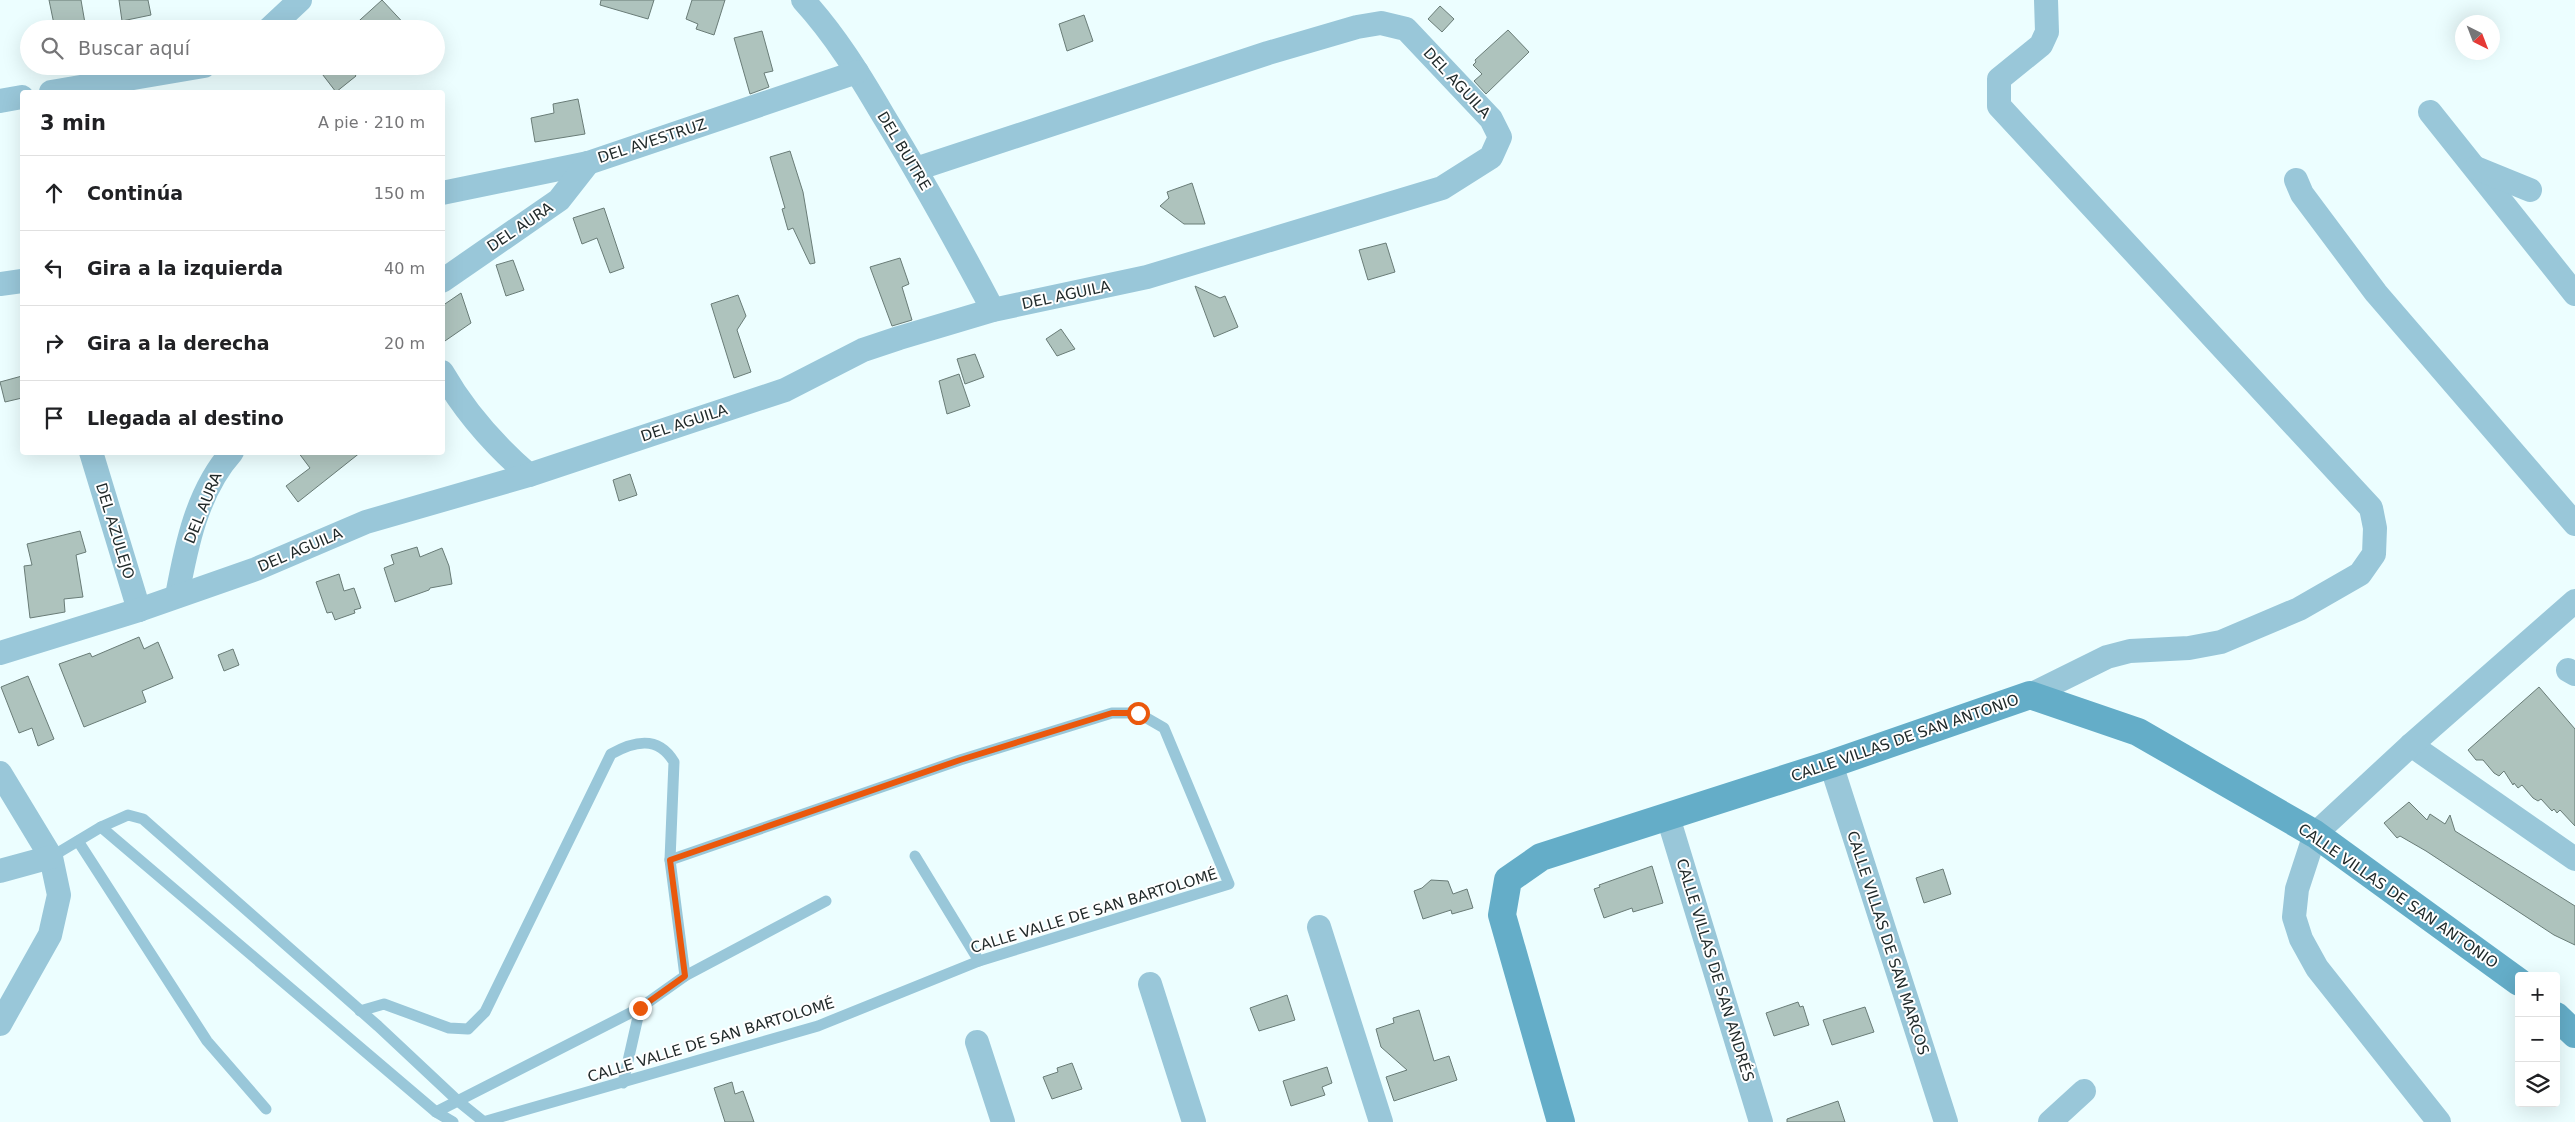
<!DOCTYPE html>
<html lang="es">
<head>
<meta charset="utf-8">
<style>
  body { margin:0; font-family:"DejaVu Sans",sans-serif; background:#f2f2f2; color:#202124 }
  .controls { position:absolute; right:15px; bottom:15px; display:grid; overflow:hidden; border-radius:5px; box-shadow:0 5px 20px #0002 }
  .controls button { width:45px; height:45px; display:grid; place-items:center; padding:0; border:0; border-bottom:1px solid #e0e0e0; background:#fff; color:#202124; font:25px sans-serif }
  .compass { position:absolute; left:2455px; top:15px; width:45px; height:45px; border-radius:50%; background:#fff; box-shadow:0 5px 20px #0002; rotate:138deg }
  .stop { position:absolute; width:15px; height:15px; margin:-11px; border:4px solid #ea580c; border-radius:50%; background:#fff }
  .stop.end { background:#ea580c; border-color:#fff; box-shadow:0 1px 5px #0008 }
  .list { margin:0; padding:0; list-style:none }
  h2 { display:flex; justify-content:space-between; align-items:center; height:65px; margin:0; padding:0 20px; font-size:21px }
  h2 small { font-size:16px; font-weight:400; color:#757577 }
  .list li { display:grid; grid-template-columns:32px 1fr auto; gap:15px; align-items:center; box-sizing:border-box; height:75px; padding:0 20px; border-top:1px solid #e0e0e0 }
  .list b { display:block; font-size:19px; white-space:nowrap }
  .list em { font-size:16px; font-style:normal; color:#757577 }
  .icon { flex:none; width:28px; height:28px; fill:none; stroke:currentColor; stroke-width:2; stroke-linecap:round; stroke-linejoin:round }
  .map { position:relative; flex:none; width:2575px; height:1122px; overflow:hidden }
  .search { position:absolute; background:#fff; box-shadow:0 5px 20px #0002; left:20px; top:20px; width:425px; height:55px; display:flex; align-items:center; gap:12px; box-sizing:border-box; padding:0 18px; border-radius:28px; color:#757577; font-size:19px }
  .panel { position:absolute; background:#fff; box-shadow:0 5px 20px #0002; left:20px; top:90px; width:425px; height:365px; border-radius:5px }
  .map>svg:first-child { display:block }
</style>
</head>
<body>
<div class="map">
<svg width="2575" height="1122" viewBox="0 0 2575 1122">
  <rect width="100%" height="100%" fill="#ecfeff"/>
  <!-- building -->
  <g fill="#aec3bd" stroke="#697c77">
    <polygon points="49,0 81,0 86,29 55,29"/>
    <polygon points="119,0 148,0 151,15 122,21"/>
    <polygon points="382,0 409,29 350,29"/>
    <polygon points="601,0 654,0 648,19 600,5"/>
    <polygon points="692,0 725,0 714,35 696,29 698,24 686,19"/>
    <polygon points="1440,6 1454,19 1442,32 1428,19"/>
    <polygon points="1084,15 1093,41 1067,51 1059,24"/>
    <polygon points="1508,30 1529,52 1486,94 1474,81 1482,74 1473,65 1476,62 1475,60"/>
    <polygon points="762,31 773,71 764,73 769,87 750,94 734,38"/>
    <polygon points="316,66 349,66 356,76 336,92"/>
    <polygon points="578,99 585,134 535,142 531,118 554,113 553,104"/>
    <polygon points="790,151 803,192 815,263 810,264 793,228 788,230 782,209 785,208 770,157"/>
    <polygon points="1192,183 1205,224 1184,224 1160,206 1169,198 1167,192"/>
    <polygon points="604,208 624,268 610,273 597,238 582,244 573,218"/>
    <polygon points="1386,243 1395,272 1368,280 1359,250"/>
    <polygon points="900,258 909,284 902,287 912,320 892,326 870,267"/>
    <polygon points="513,260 524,290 506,296 496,265"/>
    <polygon points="1195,286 1220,298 1225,296 1238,327 1214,337"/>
    <polygon points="461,293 471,323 442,343 442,306"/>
    <polygon points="738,295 746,316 737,330 751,372 734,378 711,304"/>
    <polygon points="1061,329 1075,349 1057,356 1046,339"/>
    <polygon points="975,354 984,377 965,384 957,359"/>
    <polygon points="959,374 970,406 947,414 939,381"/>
    <polygon points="22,376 22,398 5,402 0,382"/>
    <polygon points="298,452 361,452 298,502 286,486 310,468"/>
    <polygon points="630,474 637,495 619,501 613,480"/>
    <polygon points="80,531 86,552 76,555 83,597 64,599 65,612 30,618 24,566 32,565 27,544"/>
    <polygon points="417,547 420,557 442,548 449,566 452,584 430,588 429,590 395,602 384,568 394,564 391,555"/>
    <polygon points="339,574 344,591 354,588 361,608 354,610 355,613 335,620 332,612 327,613 316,582"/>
    <polygon points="139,637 144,649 158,642 173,678 142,691 146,702 84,727 59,664 90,653 92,657"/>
    <polygon points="233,649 239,665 224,671 218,655"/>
    <polygon points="28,676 54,739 38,746 32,728 19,733 1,687"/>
    <polygon points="2539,687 2575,729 2575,826 2560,810 2557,813 2554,809 2552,811 2541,799 2538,801 2533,798 2522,785 2518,788 2514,783 2513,785 2504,771 2499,776 2494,773 2483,760 2476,760 2468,750"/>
    <polygon points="2409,802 2427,820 2430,814 2445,824 2450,815 2455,831 2575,906 2575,945 2554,935 2426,851 2400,836 2397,838 2384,823"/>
    <polygon points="1652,866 1663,903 1633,912 1632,908 1604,918 1594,889 1600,887 1599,885"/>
    <polygon points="1943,869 1951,894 1924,903 1916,878"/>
    <polygon points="1431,880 1448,881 1453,894 1467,889 1473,908 1452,914 1451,910 1423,919 1414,891 1422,888"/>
    <polygon points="1287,995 1295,1020 1259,1031 1250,1008"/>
    <polygon points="1798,1002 1800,1007 1803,1006 1809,1025 1774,1036 1766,1013"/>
    <polygon points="1865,1007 1874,1032 1832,1045 1823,1020"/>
    <polygon points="1419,1010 1434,1061 1449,1056 1457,1080 1394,1101 1386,1077 1407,1070 1381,1047 1376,1029 1394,1023 1393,1018"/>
    <polygon points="1072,1063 1082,1089 1052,1099 1043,1077 1058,1072 1057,1068"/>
    <polygon points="1327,1067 1332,1083 1322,1087 1325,1095 1291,1106 1283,1081"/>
    <polygon points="732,1082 735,1094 743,1091 754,1122 725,1122 714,1088"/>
    <polygon points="1838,1101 1845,1122 1787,1122 1787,1119"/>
  </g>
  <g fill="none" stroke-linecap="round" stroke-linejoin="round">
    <!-- lane -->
    <g stroke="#99c7d9" stroke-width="11">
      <polyline points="101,827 436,1112 453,1122"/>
      <polyline points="78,841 207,1041 266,1109"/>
      <polyline points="915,856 979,961"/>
      <polyline points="51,857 101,827 128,815 143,819 378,1026 458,1101 484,1122"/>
      <path d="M 360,1011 L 384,1004 L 449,1028 L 468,1029 L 485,1012 L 611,754 C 634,741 658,735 674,762 L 670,860"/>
      <polyline points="623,1083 640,1008 685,976 826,901"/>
      <polyline points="436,1112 640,1008"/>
      <polyline points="483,1122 818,1026 979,961 1229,884 1164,728 1138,713 1112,713 960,760 670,860 685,976"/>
    </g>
    <!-- street -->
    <g stroke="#99c7d9" stroke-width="24">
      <path d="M 803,0 C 835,35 859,74 883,115 C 922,179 958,244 993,310"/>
      <polyline points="269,29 300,0"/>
      <polyline points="51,92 204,66"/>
      <polyline points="0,101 22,97"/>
      <polyline points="2430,112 2575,294"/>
      <polyline points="2476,168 2530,190"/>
      <polyline points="2296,180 2302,194 2376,293 2575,524"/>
      <polyline points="442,193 588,163 857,72"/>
      <polyline points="442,281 559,200 588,163"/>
      <polyline points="0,284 22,281"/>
      <path d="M 442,372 C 465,412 494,445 529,475"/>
      <polyline points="91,452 139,610"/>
      <path d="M 177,596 C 186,547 197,491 232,452"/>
      <polyline points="0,653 139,610 256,569 366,522 529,475 785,390 863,350 899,338 993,310 1147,277 1442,188 1491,157 1500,137 1491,119 1406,29 1381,23 1357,27 1268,53 916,169"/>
      <polyline points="2568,670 2575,674"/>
      <polyline points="2030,695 2107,657 2130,651 2189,648 2221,642 2299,609 2360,574 2374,554 2375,528 2371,508 1999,106 1999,79 2041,45 2047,32 2046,0"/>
      <polyline points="2411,745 2575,859"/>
      <polyline points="1831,764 1946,1122"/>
      <polyline points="0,773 51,857 59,895 50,935 0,1024"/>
      <polyline points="1668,817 1761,1122"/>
      <polyline points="0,871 51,857"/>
      <polyline points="1319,927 1381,1122"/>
      <polyline points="1150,984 1194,1122"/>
      <polyline points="977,1042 1003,1122"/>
      <polyline points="2050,1122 2084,1091"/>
      <polyline points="2439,1122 2317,968 2301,939 2294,917 2297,889 2315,834 2411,745 2575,601"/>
    </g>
    <!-- secondary -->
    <g stroke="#64adc8" stroke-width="28">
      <polyline points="2556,1016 2575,1034"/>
      <polyline points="1561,1122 1502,915 1508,880 1541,857 1831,764 2030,695 2138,732 2315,834 2519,982"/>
    </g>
  </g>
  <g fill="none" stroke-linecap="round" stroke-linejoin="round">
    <!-- route -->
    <polyline stroke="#ea580c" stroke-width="6" points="640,1008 685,976 670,860 960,760 1112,713 1138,713"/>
  </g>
  <g text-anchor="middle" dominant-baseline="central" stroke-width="4" stroke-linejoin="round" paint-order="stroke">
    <!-- street labels -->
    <g font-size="15" fill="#222b2b" stroke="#fff">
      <text transform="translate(1457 83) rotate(47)">DEL AGUILA</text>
      <text transform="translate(652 141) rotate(-18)">DEL AVESTRUZ</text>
      <text transform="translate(904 151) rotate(59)">DEL BUITRE</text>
      <text transform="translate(520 227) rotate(-34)">DEL AURA</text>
      <text transform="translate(1066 295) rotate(-12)">DEL AGUILA</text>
      <text transform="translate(684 423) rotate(-18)">DEL AGUILA</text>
      <text transform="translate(203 508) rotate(-68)">DEL AURA</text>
      <text transform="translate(115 531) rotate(73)">DEL AZULEJO</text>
      <text transform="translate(300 550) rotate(-23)">DEL AGUILA</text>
      <text transform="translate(1905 738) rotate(-19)">CALLE VILLAS DE SAN ANTONIO</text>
      <text transform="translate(2398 896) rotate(35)">CALLE VILLAS DE SAN ANTONIO</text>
      <text transform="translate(1094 911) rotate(-17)">CALLE VALLE DE SAN BARTOLOMÉ</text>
      <text transform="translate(1888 943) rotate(72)">CALLE VILLAS DE SAN MARCOS</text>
      <text transform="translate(1715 970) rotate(73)">CALLE VILLAS DE SAN ANDRÉS</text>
      <text transform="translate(711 1040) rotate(-17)">CALLE VALLE DE SAN BARTOLOMÉ</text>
    </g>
  </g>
</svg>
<div class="controls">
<button>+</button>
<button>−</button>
<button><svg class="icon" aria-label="layers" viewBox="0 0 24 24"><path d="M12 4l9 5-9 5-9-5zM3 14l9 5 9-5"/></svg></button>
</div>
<svg class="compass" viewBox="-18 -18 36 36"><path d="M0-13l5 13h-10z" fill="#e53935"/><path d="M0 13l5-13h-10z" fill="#757577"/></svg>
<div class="stop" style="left:1138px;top:713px"></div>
<div class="stop end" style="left:640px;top:1008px"></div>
<div class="search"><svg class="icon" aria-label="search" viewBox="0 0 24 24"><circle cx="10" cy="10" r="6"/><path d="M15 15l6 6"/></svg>Buscar aquí</div>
<section class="panel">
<h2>3 min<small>A pie · 210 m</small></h2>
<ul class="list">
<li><svg class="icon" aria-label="ahead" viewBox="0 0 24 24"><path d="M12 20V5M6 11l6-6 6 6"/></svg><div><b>Continúa</b></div><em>150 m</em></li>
<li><svg class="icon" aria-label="left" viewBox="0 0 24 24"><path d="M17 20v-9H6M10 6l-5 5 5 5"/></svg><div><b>Gira a la izquierda</b></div><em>40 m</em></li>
<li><svg class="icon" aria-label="right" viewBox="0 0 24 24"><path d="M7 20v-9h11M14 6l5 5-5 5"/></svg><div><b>Gira a la derecha</b></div><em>20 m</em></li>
<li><svg class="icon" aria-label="arrive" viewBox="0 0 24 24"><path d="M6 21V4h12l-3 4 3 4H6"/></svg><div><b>Llegada al destino</b></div></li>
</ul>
</section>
</div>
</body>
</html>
